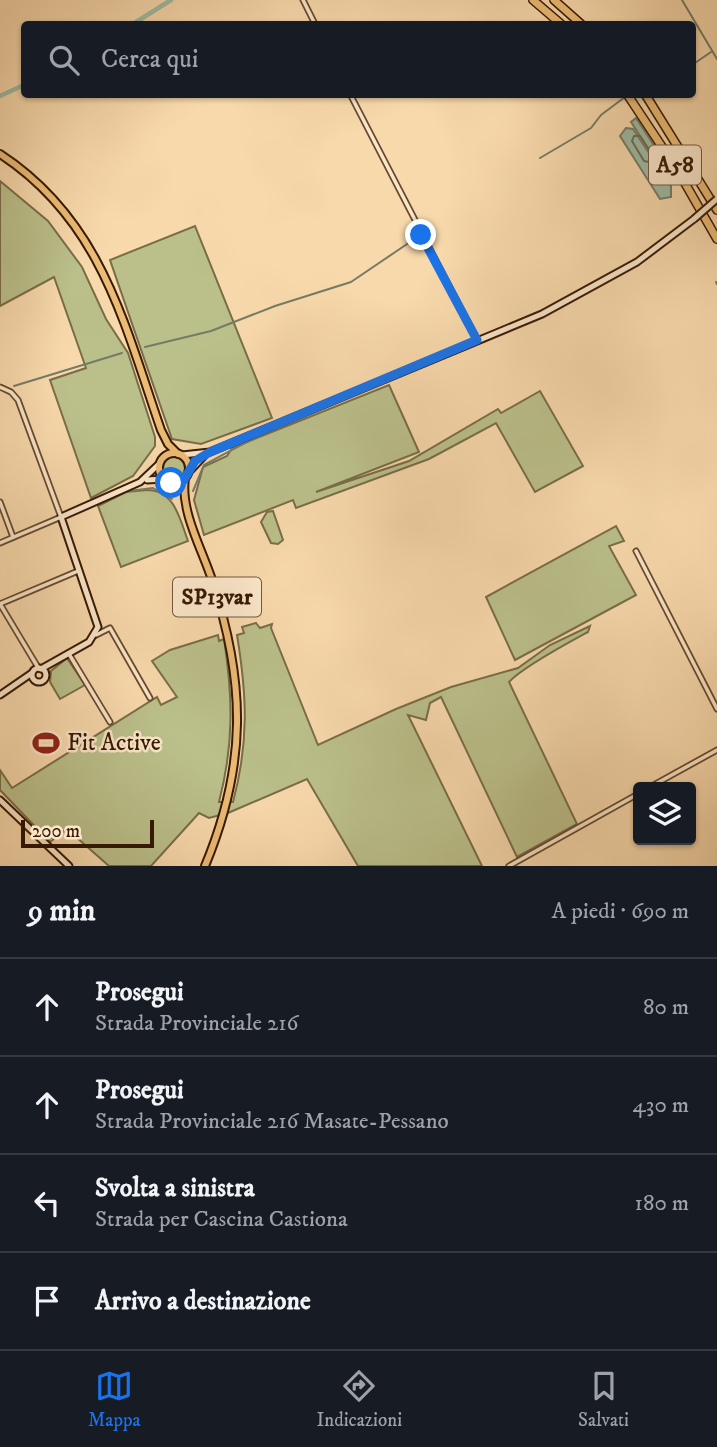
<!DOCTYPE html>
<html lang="it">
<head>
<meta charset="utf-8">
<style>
  body { margin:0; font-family:"IM FELL DW Pica",serif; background:#20242c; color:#f1f3f6 }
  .controls { position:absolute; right:21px; bottom:21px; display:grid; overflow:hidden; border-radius:7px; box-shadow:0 2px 5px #0004 }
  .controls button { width:63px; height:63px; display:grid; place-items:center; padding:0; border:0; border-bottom:2px solid #363941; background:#171b24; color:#f1f3f6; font:35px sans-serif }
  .scale { position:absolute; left:21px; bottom:18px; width:133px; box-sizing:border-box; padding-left:7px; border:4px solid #371a04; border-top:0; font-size:19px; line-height:24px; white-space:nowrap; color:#371a04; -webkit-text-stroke:5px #fae6c9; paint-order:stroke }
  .stop { position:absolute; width:21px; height:21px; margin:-16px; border:5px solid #1a73e8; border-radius:50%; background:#fff }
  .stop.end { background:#1a73e8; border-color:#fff; box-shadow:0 2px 7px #0008 }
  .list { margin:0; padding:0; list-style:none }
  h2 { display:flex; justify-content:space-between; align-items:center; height:91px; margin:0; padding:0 28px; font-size:30px }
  h2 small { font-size:23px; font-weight:400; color:#9ea1a6 }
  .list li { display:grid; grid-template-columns:46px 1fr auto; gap:21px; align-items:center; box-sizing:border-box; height:98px; padding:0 28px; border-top:2px solid #363941 }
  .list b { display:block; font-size:26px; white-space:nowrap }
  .list p { margin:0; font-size:23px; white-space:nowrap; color:#9ea1a6 }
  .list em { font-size:23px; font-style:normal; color:#9ea1a6 }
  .icon { flex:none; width:38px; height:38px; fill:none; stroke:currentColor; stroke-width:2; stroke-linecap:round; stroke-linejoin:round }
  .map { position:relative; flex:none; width:717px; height:866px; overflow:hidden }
  .search { position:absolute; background:#171b24; box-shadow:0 2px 5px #0004; left:21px; right:21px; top:21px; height:77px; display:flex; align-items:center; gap:18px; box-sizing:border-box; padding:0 24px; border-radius:7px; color:#9ea1a6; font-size:26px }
  .sheet { height:483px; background:#171b24 }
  nav { display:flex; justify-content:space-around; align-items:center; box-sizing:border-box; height:98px; border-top:2px solid #363941; background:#171b24; font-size:19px; color:#9ea1a6 }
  nav a { display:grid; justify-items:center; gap:4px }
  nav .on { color:#1a73e8 }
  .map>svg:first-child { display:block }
</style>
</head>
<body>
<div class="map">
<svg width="717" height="866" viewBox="0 0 717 866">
  <rect width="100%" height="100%" fill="#f8d9ac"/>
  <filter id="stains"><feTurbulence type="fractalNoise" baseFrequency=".00286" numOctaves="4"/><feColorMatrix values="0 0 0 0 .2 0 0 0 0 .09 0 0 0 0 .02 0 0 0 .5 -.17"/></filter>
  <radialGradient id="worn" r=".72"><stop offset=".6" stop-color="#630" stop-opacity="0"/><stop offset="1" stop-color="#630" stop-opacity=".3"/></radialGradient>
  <!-- green -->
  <g fill="#bbc08b" stroke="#796d48" stroke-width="2">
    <polygon points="0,181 48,221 82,267 106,319 128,353 155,437 155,446 133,476 91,498 50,380 86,368 54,277 0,306"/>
    <polygon points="195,226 272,418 201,444 172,439 110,260"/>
    <polygon points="389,385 419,452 316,492 409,461 498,409 501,413 540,391 583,466 535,492 496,423 429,459 296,508 293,500 204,535 194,500 203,467 227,456 232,448"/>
    <circle cx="174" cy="468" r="13"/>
    <path d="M 147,490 C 175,490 180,520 188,541 L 121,567 L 98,506 L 126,492 Z"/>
    <polygon points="273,511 283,540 278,544 271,543 261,522 267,512"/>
    <polygon points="616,526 624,541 609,546 636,595 515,660 486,597"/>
    <path d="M 256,623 L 260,628 L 272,624 L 271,628 L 318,745 L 396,709 L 451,687 L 518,668 L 550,645 L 590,626 L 588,632 C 566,644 523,667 509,682 L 577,824 L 517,857 L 441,697 L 430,703 L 426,720 L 408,715 L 482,866 L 358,866 L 307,779 L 228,813 L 209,818 L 199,813 L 151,866 L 109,866 L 67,829 L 50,842 L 0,790 L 0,770 L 12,788 L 157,697 L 161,705 L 177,697 L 152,661 L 170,650 L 218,635 L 219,641 L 224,639 C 233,698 234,744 219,802 L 233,802 C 249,742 247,696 237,635 L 244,633 L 242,627 Z"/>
    <polygon points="67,658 85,685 60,699 50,682 51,671"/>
  </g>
  <!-- water -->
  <g fill="#9ebba5" stroke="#757b65" stroke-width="2">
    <polygon points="636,118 663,159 657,162 631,122"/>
    <polygon points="626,128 633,129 671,186 671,197 660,199 620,136"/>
  </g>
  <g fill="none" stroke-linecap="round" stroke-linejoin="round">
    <!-- shore -->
    <polygon stroke="#6a6a54" stroke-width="2" points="634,136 640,136 652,154 649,162 644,161 632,141"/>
    <!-- stream -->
    <g stroke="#757b65" stroke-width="2">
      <polyline points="682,0 717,59"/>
      <polyline points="692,65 711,52"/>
      <polyline points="540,158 591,128 601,115 625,97"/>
      <polyline points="716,282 717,284"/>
      <polyline points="145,347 211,331 275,306 351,282 413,240"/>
      <polyline points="14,386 122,353"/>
      <polyline points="129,491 153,488 172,499"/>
      <path d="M 193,491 L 204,465 C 225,454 243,443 266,433"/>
    </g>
    <!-- canal -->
    <g stroke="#9ebba5" stroke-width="4.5">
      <polyline points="133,24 171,0"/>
      <polyline points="0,96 24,85"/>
    </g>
    <!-- street casing -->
    <g stroke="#674a2e" stroke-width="7">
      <g id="street">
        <polyline points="303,0 315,24"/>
        <polyline points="350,94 477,340"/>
        <polyline points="0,387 11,392 18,400 61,517 0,543"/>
        <polyline points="0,502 13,537"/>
        <polyline points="636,551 717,709"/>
        <polyline points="0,604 78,571"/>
        <polyline points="0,604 39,669"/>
        <polyline points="96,635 110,628 150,698"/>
        <polyline points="69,654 110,722"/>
        <polyline points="650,787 717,750"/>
        <polyline points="509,866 638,794"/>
      </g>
    </g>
    <!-- secondary casing -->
    <g stroke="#371a04" stroke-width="9">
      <g id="secondary">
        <polyline points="182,455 210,452 542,314 637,262 694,219"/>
        <polyline points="188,473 204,456"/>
        <polyline points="147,480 164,479"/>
        <circle cx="39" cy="675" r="7"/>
        <polyline points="41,669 89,642 98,627 61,517 140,482 159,464"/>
        <polyline points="0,695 32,673"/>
        <polyline points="0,800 69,866"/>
      </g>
    </g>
    <!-- primary casing -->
    <g stroke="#371a04" stroke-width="10">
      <g id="primary">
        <path d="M 0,154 C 101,220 124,323 161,430 L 168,444 L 178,454"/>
        <circle cx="174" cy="468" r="15"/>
        <path d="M 185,478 C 180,511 202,549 212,580 C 246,683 247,765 205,866"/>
      </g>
    </g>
    <!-- highway casing -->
    <g stroke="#371a04" stroke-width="10">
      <g id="highway">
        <polyline points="533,0 561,24"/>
        <polyline points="554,0 581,24"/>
        <polyline points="627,94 678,171 717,239"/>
        <polyline points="645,94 717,210"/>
      </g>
    </g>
    <!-- street -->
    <use href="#street" stroke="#fae6c9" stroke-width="3.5"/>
    <!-- secondary -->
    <use href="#secondary" stroke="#fae6c9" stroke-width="5"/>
    <!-- primary -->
    <use href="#primary" stroke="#ecbc76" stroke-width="6"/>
    <!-- highway -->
    <use href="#highway" stroke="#ecbc76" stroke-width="7"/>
    <!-- secondary-bridge casing -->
    <g stroke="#371a04" stroke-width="9" stroke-linecap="butt">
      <polyline id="secondary-bridge" points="694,219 717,199"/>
    </g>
    <!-- secondary-bridge -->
    <use href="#secondary-bridge" stroke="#fae6c9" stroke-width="5"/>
  </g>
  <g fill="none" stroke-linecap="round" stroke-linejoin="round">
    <!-- route -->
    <polyline stroke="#1a73e8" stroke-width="9" points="171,483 184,480 195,461 210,452 477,340 421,235"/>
  </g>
  <!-- icons -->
  <defs>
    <g id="stadium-bare" transform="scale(2.1)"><path d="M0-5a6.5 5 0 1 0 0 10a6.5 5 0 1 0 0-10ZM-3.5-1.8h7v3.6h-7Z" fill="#8f2418" stroke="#fae6c9" stroke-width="2.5" paint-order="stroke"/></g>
  </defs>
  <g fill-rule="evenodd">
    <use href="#stadium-bare" x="46" y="743"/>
  </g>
  <g text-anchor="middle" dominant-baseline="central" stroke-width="5" stroke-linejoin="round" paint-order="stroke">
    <!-- shield labels -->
    <g fill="#fae6c9" stroke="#72573f" stroke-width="2">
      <rect x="649" y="145.5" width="52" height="39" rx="5"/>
      <rect x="173" y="577.5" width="88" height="39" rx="5"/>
    </g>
    <g font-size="23" font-weight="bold" fill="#371a04">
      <text x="675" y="165">A58</text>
      <text x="217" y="597">SP13var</text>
    </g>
    <!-- poi labels -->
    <g font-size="24" fill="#371a04" stroke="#fae6c9" text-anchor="start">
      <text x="67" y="743">Fit Active</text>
    </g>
  </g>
  <rect width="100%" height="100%" filter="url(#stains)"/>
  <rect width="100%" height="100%" fill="url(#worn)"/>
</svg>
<div class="controls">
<button><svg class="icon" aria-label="layers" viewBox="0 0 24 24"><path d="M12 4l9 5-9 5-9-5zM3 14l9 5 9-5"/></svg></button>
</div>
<div class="scale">200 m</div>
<div class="stop" style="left:171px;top:483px"></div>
<div class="stop end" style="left:421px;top:235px"></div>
<div class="search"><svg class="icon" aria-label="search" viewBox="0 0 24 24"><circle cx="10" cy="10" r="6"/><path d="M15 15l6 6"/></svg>Cerca qui</div>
</div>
<section class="sheet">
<h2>9 min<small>A piedi · 690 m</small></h2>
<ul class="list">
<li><svg class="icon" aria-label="ahead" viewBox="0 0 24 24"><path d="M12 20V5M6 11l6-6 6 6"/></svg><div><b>Prosegui</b><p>Strada Provinciale 216</p></div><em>80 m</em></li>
<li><svg class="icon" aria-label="ahead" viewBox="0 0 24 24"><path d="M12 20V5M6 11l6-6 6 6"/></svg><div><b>Prosegui</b><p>Strada Provinciale 216 Masate-Pessano</p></div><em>430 m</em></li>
<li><svg class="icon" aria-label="left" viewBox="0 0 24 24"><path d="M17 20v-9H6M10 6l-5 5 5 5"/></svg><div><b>Svolta a sinistra</b><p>Strada per Cascina Castiona</p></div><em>180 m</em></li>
<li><svg class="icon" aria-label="arrive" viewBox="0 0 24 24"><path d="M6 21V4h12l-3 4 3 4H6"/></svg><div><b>Arrivo a destinazione</b></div></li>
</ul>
</section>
<nav>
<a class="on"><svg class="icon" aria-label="map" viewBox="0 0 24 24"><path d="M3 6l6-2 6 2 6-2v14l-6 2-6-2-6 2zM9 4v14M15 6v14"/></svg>Mappa</a>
<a><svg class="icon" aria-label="directions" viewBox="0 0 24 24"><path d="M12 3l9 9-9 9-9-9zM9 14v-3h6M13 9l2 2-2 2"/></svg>Indicazioni</a>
<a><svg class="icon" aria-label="saved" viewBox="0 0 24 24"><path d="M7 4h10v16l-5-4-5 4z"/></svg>Salvati</a>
</nav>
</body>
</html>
